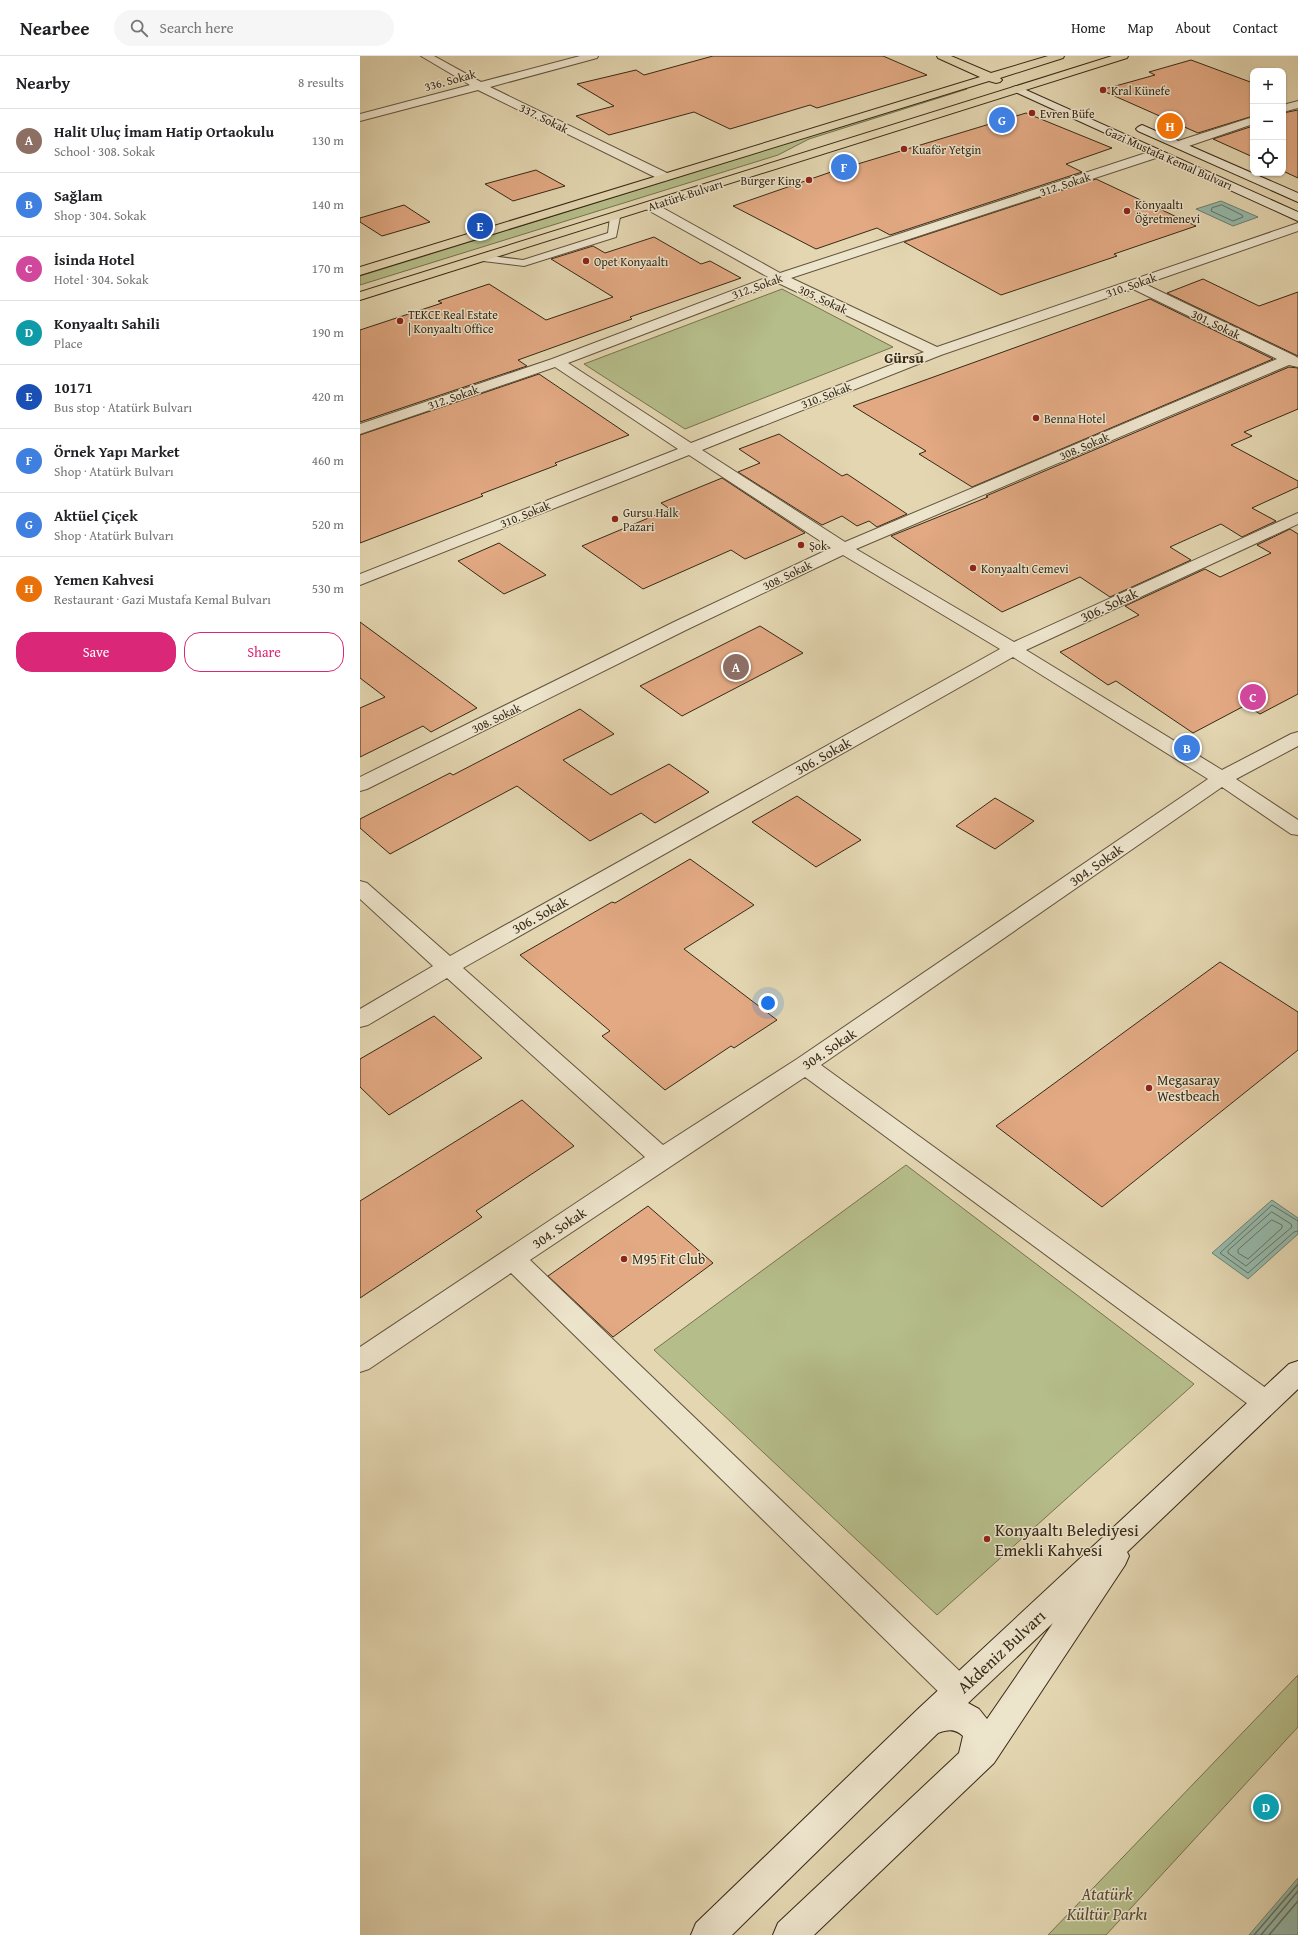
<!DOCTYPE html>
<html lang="en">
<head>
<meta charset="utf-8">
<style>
  body { margin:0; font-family:"Gentium Book Plus",serif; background:#f6f6f6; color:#202124 }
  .controls { position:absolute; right:12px; top:12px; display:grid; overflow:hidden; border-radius:8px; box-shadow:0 1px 3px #0004 }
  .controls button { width:36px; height:36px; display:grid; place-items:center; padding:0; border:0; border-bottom:1px solid #e0e0e0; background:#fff; color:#202124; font:20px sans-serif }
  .you { position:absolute; left:408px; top:947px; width:14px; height:14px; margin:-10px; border:3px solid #fff; border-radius:50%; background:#1a73e8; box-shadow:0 0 0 6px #1a73e833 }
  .badge { display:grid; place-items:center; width:26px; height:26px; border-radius:50%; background:#db2777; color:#fff; font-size:13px; font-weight:700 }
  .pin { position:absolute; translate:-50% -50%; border:2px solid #fff; box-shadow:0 1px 4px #0006 }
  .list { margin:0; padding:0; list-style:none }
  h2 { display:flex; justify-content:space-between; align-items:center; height:52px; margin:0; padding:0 16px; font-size:17px }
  h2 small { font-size:13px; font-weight:400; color:#757577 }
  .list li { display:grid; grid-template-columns:26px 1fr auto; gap:12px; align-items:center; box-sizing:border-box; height:64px; padding:0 16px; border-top:1px solid #e0e0e0 }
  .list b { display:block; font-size:15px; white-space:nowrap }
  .list p { margin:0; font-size:13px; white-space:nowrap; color:#757577 }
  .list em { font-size:13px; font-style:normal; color:#757577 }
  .actions { display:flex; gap:8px; padding:12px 16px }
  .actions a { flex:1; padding:9px 0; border:1px solid #db2777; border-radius:16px; text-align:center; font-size:14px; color:#db2777 }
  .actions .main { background:#db2777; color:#fff }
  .icon { flex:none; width:22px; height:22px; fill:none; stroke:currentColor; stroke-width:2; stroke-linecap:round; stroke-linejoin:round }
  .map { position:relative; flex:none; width:938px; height:1879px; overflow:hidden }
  header { display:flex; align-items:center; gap:24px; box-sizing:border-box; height:56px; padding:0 20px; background:#fff; border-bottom:1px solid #e0e0e0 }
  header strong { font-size:19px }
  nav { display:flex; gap:22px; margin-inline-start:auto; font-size:14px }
  .search { width:280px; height:36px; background:#f6f6f6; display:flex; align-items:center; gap:10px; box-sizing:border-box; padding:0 14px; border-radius:22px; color:#757577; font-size:15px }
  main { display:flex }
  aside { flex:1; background:#fff }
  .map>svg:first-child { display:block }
</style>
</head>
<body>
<header>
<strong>Nearbee</strong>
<div class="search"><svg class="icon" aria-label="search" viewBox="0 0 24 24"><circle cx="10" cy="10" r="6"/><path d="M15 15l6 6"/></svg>Search here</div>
<nav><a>Home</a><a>Map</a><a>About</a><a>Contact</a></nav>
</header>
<main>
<aside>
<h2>Nearby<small>8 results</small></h2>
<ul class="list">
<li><span class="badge" style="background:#8d6e63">A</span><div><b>Halit Uluç İmam Hatip Ortaokulu</b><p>School · 308. Sokak</p></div><em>130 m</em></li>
<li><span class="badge" style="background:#3f7fe0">B</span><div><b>Sağlam</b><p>Shop · 304. Sokak</p></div><em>140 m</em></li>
<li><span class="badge" style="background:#d1479c">C</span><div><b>İsinda Hotel</b><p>Hotel · 304. Sokak</p></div><em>170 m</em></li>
<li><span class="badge" style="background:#0f9aa8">D</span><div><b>Konyaaltı Sahili</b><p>Place</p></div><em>190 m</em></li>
<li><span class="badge" style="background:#1a4fb4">E</span><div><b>10171</b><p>Bus stop · Atatürk Bulvarı</p></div><em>420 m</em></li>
<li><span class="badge" style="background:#3f7fe0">F</span><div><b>Örnek Yapı Market</b><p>Shop · Atatürk Bulvarı</p></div><em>460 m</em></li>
<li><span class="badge" style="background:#3f7fe0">G</span><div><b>Aktüel Çiçek</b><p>Shop · Atatürk Bulvarı</p></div><em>520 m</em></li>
<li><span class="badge" style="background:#e8710a">H</span><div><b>Yemen Kahvesi</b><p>Restaurant · Gazi Mustafa Kemal Bulvarı</p></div><em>530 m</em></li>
</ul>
<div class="actions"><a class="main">Save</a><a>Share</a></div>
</aside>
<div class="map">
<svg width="938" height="1879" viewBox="0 0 938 1879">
  <rect width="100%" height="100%" fill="#e3d6b1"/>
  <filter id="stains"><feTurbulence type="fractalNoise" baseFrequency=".005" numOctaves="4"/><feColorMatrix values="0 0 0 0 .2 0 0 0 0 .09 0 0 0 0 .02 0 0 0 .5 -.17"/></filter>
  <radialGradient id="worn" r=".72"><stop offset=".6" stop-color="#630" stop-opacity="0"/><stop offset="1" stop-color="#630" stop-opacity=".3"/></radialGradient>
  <!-- green -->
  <g fill="#b5bd8a" stroke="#767350">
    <polygon points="604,32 607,33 449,83 418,99 0,229 0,220"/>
    <polygon points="422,233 533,291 325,373 224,308"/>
    <polygon points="546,1109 834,1328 577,1559 294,1294"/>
    <polygon points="938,1619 938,1671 746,1879 688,1879"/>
  </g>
  <!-- water -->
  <g fill="#95b9ab" stroke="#6f7f6f">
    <polygon points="861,145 898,161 873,170 836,153"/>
    <polygon points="912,1144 938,1162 938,1178 888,1223 852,1197"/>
    <polygon points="938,1822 938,1879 889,1879"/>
  </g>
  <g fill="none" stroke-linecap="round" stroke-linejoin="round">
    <!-- shore-far1 -->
    <g stroke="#667160" stroke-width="1">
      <polygon points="862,149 882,159 883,161 873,165 851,155 852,152"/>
      <polygon points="912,1156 931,1168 932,1171 886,1210 868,1197 868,1195"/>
      <polygon points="912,1164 922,1169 922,1172 888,1203 878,1197 878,1194"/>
      <polyline points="938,1165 912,1149 860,1197 888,1217 934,1176 938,1175"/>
    </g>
    <!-- shore -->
    <g stroke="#667160" stroke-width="1.5">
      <polyline points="894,1879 938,1828"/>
      <polyline points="901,1879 938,1835"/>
      <polyline points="909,1879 938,1845"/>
    </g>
  </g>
  <!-- building -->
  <g fill="#e2a983" stroke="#372916">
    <polygon points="353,0 523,0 567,19 457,52 450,49 370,73 334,56 249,79 216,60 254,50 217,28 276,14 284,19"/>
    <polygon points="831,4 893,27 893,60 838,77 741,34 795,19 789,16"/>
    <polygon points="938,54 938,122 923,115 923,57"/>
    <polygon points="666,57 752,92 706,108 722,116 530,179 517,172 456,193 373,150 468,117"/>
    <polygon points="893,70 893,101 853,83"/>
    <polygon points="176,114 205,130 153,145 125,128"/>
    <polygon points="736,123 836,170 754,198 757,200 641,239 544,186"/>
    <polygon points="44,149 70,166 22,180 0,166 0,162"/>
    <polygon points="294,181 341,208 350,205 381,222 270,261 272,263 158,304 167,310 0,366 0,274 82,247 78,245 129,228 186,264 253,241 191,203 233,190 245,197"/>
    <polygon points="843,223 899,250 938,236 938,300 807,237"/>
    <polygon points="790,243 913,303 612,431 559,398 566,395 493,350"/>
    <polygon points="929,311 938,312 938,353 884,376 892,380 871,389 938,425 938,431 892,452 916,465 882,481 861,468 810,491 831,504 750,541 720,521 642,556 531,480 628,441 626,440"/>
    <polygon points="179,318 269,379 195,407 197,409 121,438 123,440 0,487 0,379"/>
    <polygon points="419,378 482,420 487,418 547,458 517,471 509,465 497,470 482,460 462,469 378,416 400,407 379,393"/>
    <polygon points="362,422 445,477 385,503 371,494 283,533 222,490 310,453 301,447"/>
    <polygon points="930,473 938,478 938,638 900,658 886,649 833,677 756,625 748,629 700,596 779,559 765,550 845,513 860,521 911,497 897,489"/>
    <polygon points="139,487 186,519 144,538 98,505"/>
    <polygon points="0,566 117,652 71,676 63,670 0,701 0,652 25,641 0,622"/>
    <polygon points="400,570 443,597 322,660 280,630"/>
    <polygon points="220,653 254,678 203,704 251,739 309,708 349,736 295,767 281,757 230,785 157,730 30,798 0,772 0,763 90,717 93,719"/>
    <polygon points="437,740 501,784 456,811 392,766"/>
    <polygon points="635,742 674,765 635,793 596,770"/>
    <polygon points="330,803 394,849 324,893 417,964 374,992 371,990 305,1034 242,980 250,975 160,899 252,846 255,847"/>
    <polygon points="860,906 938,956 938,994 742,1151 636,1070"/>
    <polygon points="74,960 122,1002 29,1059 0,1031 0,1003"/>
    <polygon points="162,1044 214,1090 116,1155 122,1161 0,1242 0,1145"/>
    <polygon points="288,1150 353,1207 253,1281 188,1220"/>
  </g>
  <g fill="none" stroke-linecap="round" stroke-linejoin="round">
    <!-- lane casing -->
    <g stroke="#62543d" stroke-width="2">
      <polygon id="lane" points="255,158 260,161 256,181 164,210 123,205 118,202 123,199 163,204 248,177 250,161"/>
    </g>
    <!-- street casing -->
    <g stroke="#62543d" stroke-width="2">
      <g id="street">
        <polygon points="61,0 74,0 121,26 220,0 238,0 237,2 130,31 309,118 311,121 305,125 301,124 118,34 0,65 0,58 110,29"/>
        <polygon points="938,45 938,52 923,56 923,49"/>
        <polygon points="893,61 893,68 823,92 819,93 813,89 815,86"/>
        <path d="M 798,93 L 804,97 L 802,100 L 431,222 L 577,291 L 938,167 L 938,175 L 785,228 L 935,300 L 938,302 L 938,311 L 929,309 L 496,493 L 654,586 L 938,457 L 938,468 L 666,594 L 862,714 L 931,678 L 938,676 L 938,690 L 876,723 L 938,764 L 938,779 L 931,778 L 862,731 L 461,1009 L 914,1338 L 918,1346 L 914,1354 L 905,1358 L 896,1354 L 445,1021 L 170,1204 L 610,1625 L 614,1635 L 610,1645 L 599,1650 L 588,1645 L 151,1217 L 9,1313 L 0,1316 L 0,1291 L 285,1101 L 87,922 L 8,969 L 0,971 L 0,953 L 73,910 L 0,843 L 0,825 L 7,827 L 90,900 L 640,593 L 483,499 L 326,574 L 7,733 L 0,735 L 0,721 L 314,566 L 471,492 L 329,399 L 0,529 L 0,518 L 318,393 L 195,311 L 0,378 L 0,368 L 192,303 L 408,221 L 286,153 L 284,150 L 286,147 L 294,147 L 420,217 ZM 418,227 L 564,296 L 331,387 L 208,307 ZM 773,233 L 917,303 L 485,486 L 342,394 L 581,299 ZM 653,601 L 848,723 L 437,1003 L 303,1089 L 103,912 Z"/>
      </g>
    </g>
    <!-- secondary casing -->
    <g stroke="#372916" stroke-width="2">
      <g id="secondary">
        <polygon points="657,30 938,156 938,165 653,35 651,33 653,31"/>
        <polygon points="782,69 938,137 938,146 778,75 776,73 778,71"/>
        <path d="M 938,1305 L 938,1333 L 767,1496 L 769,1500 L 765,1509 L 634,1707 L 454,1879 L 413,1879 L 418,1867 L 599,1697 L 603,1680 C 594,1672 588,1674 578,1677 L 372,1879 L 331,1879 L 336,1867 L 558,1653 L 929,1308 ZM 693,1567 L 627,1663 L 619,1653 L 608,1647 Z"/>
      </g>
    </g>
    <!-- primary casing -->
    <g stroke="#372916" stroke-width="2">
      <g id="primary">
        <polygon points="577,0 591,0 631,17 688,0 704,0 703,2 640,22 642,24 640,26 636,27 629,25 0,219 0,211 620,21 578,2"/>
        <polygon points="752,0 768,0 767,2 0,244 0,236"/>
      </g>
    </g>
    <!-- lane -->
    <use href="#lane" fill="#ede4cc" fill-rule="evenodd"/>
    <!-- street -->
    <use href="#street" fill="#ede4cc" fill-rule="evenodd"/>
    <!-- secondary -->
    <use href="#secondary" fill="#ede4cc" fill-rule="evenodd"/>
    <!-- primary -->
    <use href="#primary" fill="#e3d6b1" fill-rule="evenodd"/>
  </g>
  <!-- markers -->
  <g fill="#8f2418" stroke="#ede4cc" stroke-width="1.5">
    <circle cx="743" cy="34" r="4"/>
    <circle cx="672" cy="57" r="4"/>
    <circle cx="544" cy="93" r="4"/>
    <circle cx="449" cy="124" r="4"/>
    <circle cx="767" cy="155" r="4"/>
    <circle cx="226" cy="205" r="4"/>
    <circle cx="40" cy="265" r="4"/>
    <circle cx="676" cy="362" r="4"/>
    <circle cx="255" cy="463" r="4"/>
    <circle cx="441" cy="489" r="4"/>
    <circle cx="613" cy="512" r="4"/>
    <circle cx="789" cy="1032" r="4"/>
    <circle cx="264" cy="1203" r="4"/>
    <circle cx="627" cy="1483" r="4"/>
  </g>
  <g text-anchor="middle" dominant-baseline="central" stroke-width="3" stroke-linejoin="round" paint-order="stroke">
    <!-- far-street labels -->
    <g font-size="12" fill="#372916" stroke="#ede4cc">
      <text transform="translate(90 24) rotate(-15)">336. Sokak</text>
      <text transform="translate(184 62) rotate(26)">337. Sokak</text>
      <text transform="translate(809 102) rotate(24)">Gazi Mustafa Kemal Bulvarı</text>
      <text transform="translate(705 128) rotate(-18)">312. Sokak</text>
      <text transform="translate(325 139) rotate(-18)">Atatürk Bulvarı</text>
      <text transform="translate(771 229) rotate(-19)">310. Sokak</text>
      <text transform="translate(397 230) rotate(-20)">312. Sokak</text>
      <text transform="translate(463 243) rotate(25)">305. Sokak</text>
      <text transform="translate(856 268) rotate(26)">301. Sokak</text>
      <text transform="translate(466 339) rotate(-21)">310. Sokak</text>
      <text transform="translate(93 341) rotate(-19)">312. Sokak</text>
      <text transform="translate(724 390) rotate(-23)">308. Sokak</text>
      <text transform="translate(165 458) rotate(-22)">310. Sokak</text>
      <text transform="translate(427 519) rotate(-26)">308. Sokak</text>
      <text transform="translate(136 662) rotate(-26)">308. Sokak</text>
    </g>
    <!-- far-poi labels -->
    <g font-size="12" fill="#372916" stroke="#ede4cc" text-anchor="start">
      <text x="751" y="34">Kral Künefe</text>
      <text x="680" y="57">Evren Büfe</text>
      <text x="552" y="93">Kuaför Yetgin</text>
      <text x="441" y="124" text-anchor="end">Burger King</text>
      <text x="775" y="148">Konyaaltı<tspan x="775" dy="14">Öğretmenevi</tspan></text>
      <text x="234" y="205">Opet Konyaaltı</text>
      <text x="48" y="258">TEKCE Real Estate<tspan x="48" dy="14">| Konyaaltı Office</tspan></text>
      <text x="684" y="362">Benna Hotel</text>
      <text x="263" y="456">Gursu Halk<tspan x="263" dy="14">Pazari</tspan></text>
      <text x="449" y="489">Şok</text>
      <text x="621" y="512">Konyaaltı Cemevi</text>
    </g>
    <!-- street labels -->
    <g font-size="14" fill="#372916" stroke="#ede4cc">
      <text transform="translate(749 549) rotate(-25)">306. Sokak</text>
      <text transform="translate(463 700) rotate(-29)">306. Sokak</text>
      <text transform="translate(736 809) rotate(-35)">304. Sokak</text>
      <text transform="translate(180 859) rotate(-29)">306. Sokak</text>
      <text transform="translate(469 993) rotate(-34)">304. Sokak</text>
      <text transform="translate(199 1172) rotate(-34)">304. Sokak</text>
    </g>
    <!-- poi labels -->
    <g font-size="14" fill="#372916" stroke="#ede4cc" text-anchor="start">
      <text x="797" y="1024">Megasaray<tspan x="797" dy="16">Westbeach</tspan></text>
      <text x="272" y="1203">M95 Fit Club</text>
    </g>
    <!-- far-district labels -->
    <g font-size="15" font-weight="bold" fill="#372916" stroke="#ede4cc">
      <text x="544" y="301">Gürsu</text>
    </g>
    <!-- near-poi labels -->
    <g font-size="17" fill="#372916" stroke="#ede4cc" text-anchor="start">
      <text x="635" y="1473">Konyaaltı Belediyesi<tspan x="635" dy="20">Emekli Kahvesi</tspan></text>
    </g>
    <!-- near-street labels -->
    <g font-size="17" fill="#372916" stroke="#ede4cc">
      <text transform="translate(641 1595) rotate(-43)">Akdeniz Bulvarı</text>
    </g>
    <!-- near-park labels -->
    <g font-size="17" font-style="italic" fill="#564e33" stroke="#ede4cc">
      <text x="747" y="1837">Atatürk<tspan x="747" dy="20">Kültür Parkı</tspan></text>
    </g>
  </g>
  <rect width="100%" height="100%" filter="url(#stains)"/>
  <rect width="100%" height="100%" fill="url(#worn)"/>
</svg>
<div class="controls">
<button>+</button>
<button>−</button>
<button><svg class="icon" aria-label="locate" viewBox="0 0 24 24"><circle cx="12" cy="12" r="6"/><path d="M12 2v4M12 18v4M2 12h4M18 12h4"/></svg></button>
</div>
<div class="you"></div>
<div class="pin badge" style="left:376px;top:611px;background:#8d6e63">A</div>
<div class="pin badge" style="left:827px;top:692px;background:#3f7fe0">B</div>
<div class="pin badge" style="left:893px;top:641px;background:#d1479c">C</div>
<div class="pin badge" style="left:906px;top:1751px;background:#0f9aa8">D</div>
<div class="pin badge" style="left:120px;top:170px;background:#1a4fb4">E</div>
<div class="pin badge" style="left:484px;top:111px;background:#3f7fe0">F</div>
<div class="pin badge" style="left:642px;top:64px;background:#3f7fe0">G</div>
<div class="pin badge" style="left:810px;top:70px;background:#e8710a">H</div>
</div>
</main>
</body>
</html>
